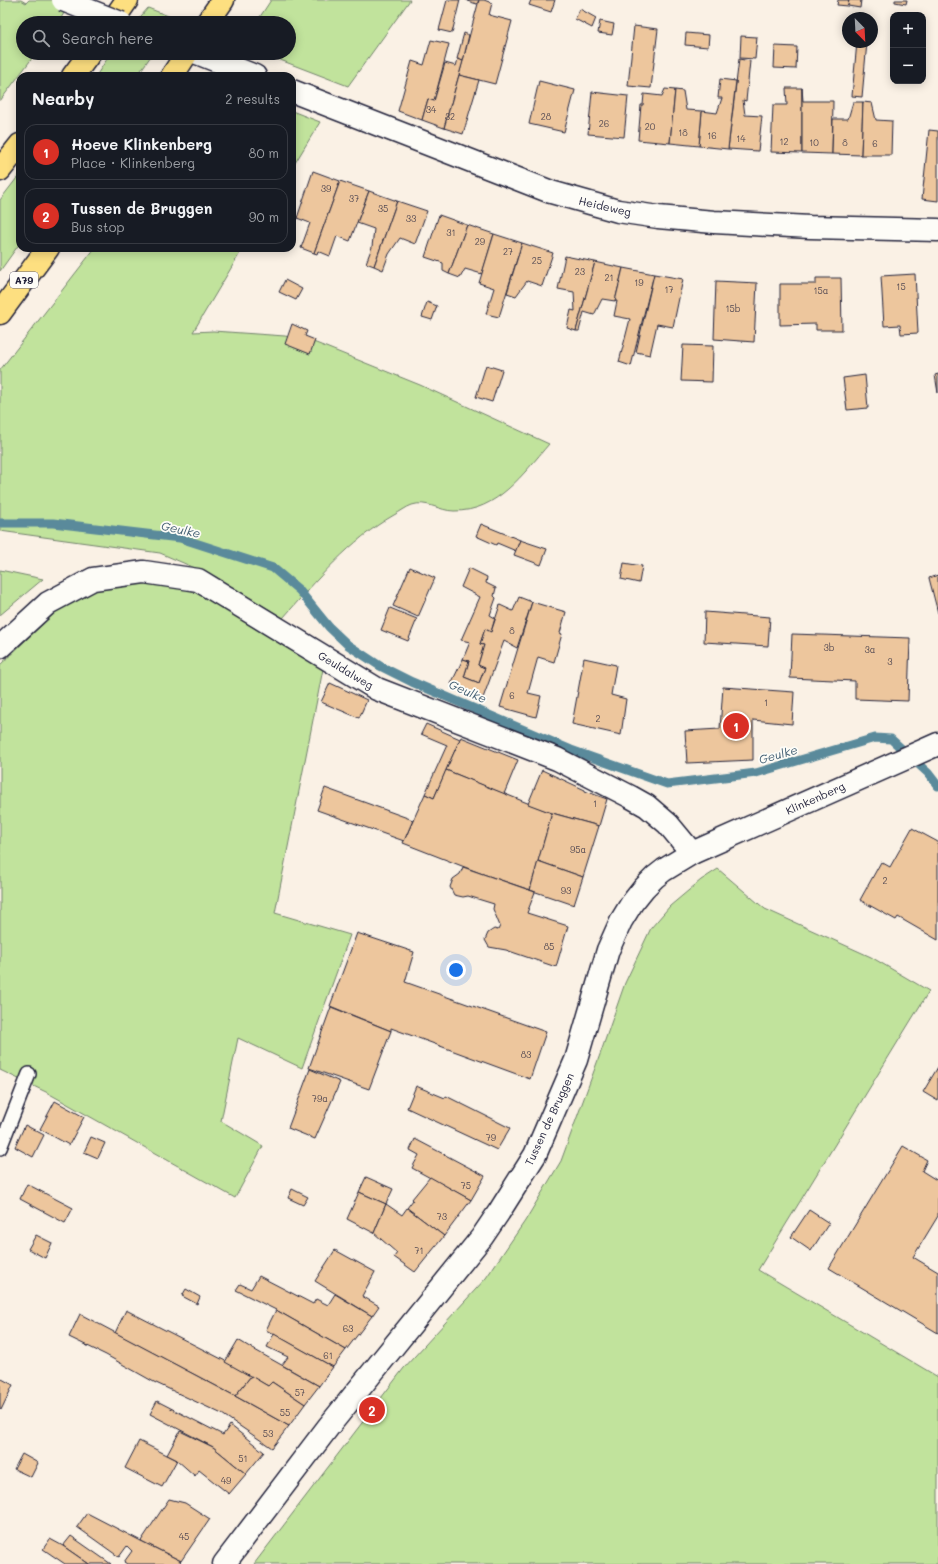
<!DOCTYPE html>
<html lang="en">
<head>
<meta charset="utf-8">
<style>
  body { margin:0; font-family:Mali,sans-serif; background:#20242c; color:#f1f3f6 }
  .controls { position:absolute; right:12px; top:12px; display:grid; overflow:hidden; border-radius:8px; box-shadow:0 2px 10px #0003 }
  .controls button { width:36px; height:36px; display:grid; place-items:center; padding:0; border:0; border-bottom:1px solid #363941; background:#171b24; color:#f1f3f6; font:20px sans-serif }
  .compass { position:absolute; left:842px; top:12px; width:36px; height:36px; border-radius:50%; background:#171b24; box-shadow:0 2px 10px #0003; rotate:156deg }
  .you { position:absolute; left:456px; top:970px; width:14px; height:14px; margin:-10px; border:3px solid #fff; border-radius:50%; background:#1a73e8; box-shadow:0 0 0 6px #1a73e833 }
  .badge { display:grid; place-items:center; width:26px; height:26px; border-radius:50%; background:#d93025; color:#fff; font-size:13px; font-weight:700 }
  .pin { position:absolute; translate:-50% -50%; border:2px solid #fff; box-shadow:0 1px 4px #0006 }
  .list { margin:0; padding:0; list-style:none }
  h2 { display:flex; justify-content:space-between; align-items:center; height:52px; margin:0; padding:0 16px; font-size:17px }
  h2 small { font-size:13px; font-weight:400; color:#9ea1a6 }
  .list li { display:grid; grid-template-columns:26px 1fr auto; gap:12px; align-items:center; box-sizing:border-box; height:56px; margin:0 8px 8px; padding:0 8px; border:1px solid #363941; border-radius:12px }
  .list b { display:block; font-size:15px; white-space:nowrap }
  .list p { margin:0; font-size:13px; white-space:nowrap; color:#9ea1a6 }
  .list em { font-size:13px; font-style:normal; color:#9ea1a6 }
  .icon { flex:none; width:22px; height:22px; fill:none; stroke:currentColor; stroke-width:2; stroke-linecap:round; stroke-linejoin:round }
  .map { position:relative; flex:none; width:938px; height:1564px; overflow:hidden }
  .search { position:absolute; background:#171b24; box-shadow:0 2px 10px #0003; left:16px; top:16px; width:280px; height:44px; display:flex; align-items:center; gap:10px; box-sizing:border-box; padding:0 14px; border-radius:22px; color:#9ea1a6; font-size:15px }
  .panel { position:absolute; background:#171b24; box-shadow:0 2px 10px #0003; left:16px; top:72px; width:280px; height:180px; border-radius:12px }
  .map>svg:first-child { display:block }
</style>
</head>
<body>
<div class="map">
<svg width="938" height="1564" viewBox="0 0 938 1564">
  <rect width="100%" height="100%" fill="#faf1e5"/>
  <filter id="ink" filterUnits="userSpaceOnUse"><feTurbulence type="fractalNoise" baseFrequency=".025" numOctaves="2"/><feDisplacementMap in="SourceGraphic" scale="8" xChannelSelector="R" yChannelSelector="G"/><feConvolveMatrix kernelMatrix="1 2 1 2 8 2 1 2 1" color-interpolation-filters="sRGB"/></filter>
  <g filter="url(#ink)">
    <!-- green -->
    <g fill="#c1e39c" stroke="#72826c">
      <polygon points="0,0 21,0 26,3 29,0 72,0 58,23 23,23 23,53 36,53 0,101"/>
      <polygon points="271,0 410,0 348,86 262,53 289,53 289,23 256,23"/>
      <polygon points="148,8 176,19 173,23 135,23"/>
      <polygon points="111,53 153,53 137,76 96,76"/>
      <polygon points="292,111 320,122 292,168"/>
      <polygon points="20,174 20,243 0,271 0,200"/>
      <path d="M 95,248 L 243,248 L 193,332 L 213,331 L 285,336 L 316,343 L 420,385 L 549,444 C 523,474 497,512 454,511 C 440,511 426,500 412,505 C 406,507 400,512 394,515 C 350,540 316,581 283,618 L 216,577 L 160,553 L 0,531 L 0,370 Z"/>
      <polygon points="0,570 43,579 0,615"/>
      <polygon points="119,573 176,583 212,601 282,645 323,669 275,913 350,935 302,1068 238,1038 221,1121 263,1146 235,1198 46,1092 0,1070 0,665 75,593"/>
      <polygon points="718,869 765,909 871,957 929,991 758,1270 938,1377 938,1564 254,1564 404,1368 486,1278 525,1221 561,1161 602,1049 625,983 651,928 670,906 701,880"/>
    </g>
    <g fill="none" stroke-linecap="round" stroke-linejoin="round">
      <!-- stream -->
      <polyline stroke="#5a8a9b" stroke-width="9" points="0,523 53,523 180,538 273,568 299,590 329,627 348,645 380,666 412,682 571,750 667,784 756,773 875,738 891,739 928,773 938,786"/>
    </g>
    <!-- building -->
    <g fill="#edc69d" stroke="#22223b">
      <polygon points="447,0 460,0 452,33 439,30"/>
      <polygon points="467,0 479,0 477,4 467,1"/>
      <polygon points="479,0 484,0 492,3 489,15 512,21 495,84 459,75"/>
      <polygon points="531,0 555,0 551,12 529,5"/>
      <polygon points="838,0 849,0 848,6 837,5"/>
      <polygon points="849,0 861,0 860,8 848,6"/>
      <polygon points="895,0 907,0 906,4 895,2"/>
      <polygon points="580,9 596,18 592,28 575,19"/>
      <polygon points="600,21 614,24 612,35 598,33"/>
      <polygon points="634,26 658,29 651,88 628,86"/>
      <polygon points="464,33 469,35 463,61 457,59"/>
      <polygon points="686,33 709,35 708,47 685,45"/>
      <polygon points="741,36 757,37 755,59 740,58"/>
      <polygon points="431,40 449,44 434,101 428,99 422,120 398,111 412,61 424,65"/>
      <polygon points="857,42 867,42 862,97 852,96"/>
      <polygon points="775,46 797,47 796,69 774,68"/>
      <polygon points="458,59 463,61 444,128 422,120 428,99 434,101 445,63 456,66"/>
      <polygon points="739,59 750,61 746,101 743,100 745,115 762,116 758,151 728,149"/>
      <polygon points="459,75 479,80 463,134 444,128"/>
      <polygon points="720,79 736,81 728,149 699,146 702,111 717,113 722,98 718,98"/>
      <polygon points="539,81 575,90 564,132 529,124"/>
      <polygon points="786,88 802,88 802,153 771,152 773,105 787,105"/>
      <polygon points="802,88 803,101 833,101 832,154 802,153"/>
      <polygon points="665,89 675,90 670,143 638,140 641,105 643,105 644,94 662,96"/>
      <polygon points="675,90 683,91 686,110 702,111 699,146 670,143"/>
      <polygon points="592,92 628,96 624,137 588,134"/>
      <polygon points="853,102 863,102 861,155 832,154 833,119 848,119"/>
      <polygon points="863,102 872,103 876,120 892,121 891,155 861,155"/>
      <polygon points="929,130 938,131 938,201 922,199"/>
      <polygon points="313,171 340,181 314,253 301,248 310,223 297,218"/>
      <polygon points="340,181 369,191 350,241 337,236 330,256 318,251 317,254 314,253"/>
      <polygon points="369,191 397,201 374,266 366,263 372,247 374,229 357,223"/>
      <polygon points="397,201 427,211 415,244 400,238 389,254 383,270 374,266"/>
      <polygon points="439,215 467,225 449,274 443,271 443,263 425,257"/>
      <polygon points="467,225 494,234 482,274 465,269 460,278 449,274"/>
      <polygon points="494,234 522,243 499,317 486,314 494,288 479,283"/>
      <polygon points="522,243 553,253 542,286 527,281 516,296 507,293"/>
      <polygon points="565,256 595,262 576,331 567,328 571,310 575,311 574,292 558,289"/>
      <polygon points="595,262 623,268 615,301 602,299 594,315 584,312 579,331 576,331"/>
      <polygon points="623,268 654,274 631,366 619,362 630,319 614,316 617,301 615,301"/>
      <polygon points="654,274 683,279 673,327 657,324 650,355 636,352"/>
      <polygon points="915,274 918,333 901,334 900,325 884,326 881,276"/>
      <polygon points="816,278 841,278 842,330 816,330 816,324 780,325 780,284 816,284"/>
      <polygon points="285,280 302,289 296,300 279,292"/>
      <polygon points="716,281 757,283 754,342 714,339"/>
      <polygon points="427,302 437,306 432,320 422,317"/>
      <polygon points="292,324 307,331 305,336 315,340 310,354 285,344"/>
      <polygon points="683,345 713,346 712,382 681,381"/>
      <polygon points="486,365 502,370 492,402 476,397"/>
      <polygon points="938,374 938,393 935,375"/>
      <polygon points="865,375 868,408 847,410 843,378"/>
      <polygon points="481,524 520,540 516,551 497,543 496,545 476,536"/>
      <polygon points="520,540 547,549 541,565 514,555"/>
      <polygon points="624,563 642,566 639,583 621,579"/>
      <polygon points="410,567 435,578 418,617 393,606"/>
      <polygon points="469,568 487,577 486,583 496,588 494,596 496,598 490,615 495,618 491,632 485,629 480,644 484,645 478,665 485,668 479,683 464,677 469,661 463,659 470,642 461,640 480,597 461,587"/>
      <polygon points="938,575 938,613 929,578"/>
      <polygon points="519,597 532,602 517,648 504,641 483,698 451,684 463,659 469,661 464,677 479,683 485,668 478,665 484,645 480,644 485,629 491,632 500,605 513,611"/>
      <polygon points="532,602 566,612 560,633 562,634 554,662 538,657 528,693 541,696 536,717 500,707"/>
      <polygon points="390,608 417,619 408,641 381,630"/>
      <polygon points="705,612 770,617 768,646 704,642"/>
      <polygon points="792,634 910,638 908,701 855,699 855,681 790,678"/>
      <polygon points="584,658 616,665 611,695 626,699 621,735 572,724"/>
      <polygon points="330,683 367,700 359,718 321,702"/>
      <polygon points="723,687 794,692 792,724 753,720 753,760 687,763 685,731 720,729"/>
      <polygon points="426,724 460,739 434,798 425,794 447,745 421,734"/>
      <polygon points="461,737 518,760 504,794 446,770"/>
      <polygon points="446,770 552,813 530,890 480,873 403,843 425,794 434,798"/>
      <polygon points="542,770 585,790 585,791 607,799 599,826 552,813 528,804"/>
      <polygon points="325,788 413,820 404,841 317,810"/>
      <polygon points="552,813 599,826 583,877 538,861"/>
      <polygon points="912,828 938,842 938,940 898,917 896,920 860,900 881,862 890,867"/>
      <polygon points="538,861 583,877 574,905 530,890"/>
      <polygon points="463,867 535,892 527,913 568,926 556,967 506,950 489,947 485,940 488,933 494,929 498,930 500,926 493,909 494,904 468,896 463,897 454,895 450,887 453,879 460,874"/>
      <polygon points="357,933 414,952 405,982 546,1032 530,1079 391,1028 391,1031 330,1006"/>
      <polygon points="331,1007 391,1031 369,1089 309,1068"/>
      <polygon points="938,1067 938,1101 923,1092"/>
      <polygon points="310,1069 340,1082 315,1139 288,1128"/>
      <polygon points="416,1086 445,1098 446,1096 510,1128 497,1150 407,1108"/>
      <polygon points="55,1101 84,1117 69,1145 40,1129"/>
      <polygon points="25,1125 44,1135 33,1157 15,1147"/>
      <polygon points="91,1137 105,1143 98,1158 84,1152"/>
      <polygon points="415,1139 485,1176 471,1200 412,1168 419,1155 410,1150"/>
      <polygon points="903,1146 927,1160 922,1171 938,1181 938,1216 913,1257 938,1272 938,1333 829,1268"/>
      <polygon points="366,1177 393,1189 386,1204 359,1192"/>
      <polygon points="430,1177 471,1200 444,1236 407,1208 413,1200 412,1199"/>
      <polygon points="27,1184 73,1208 65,1223 20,1199"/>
      <polygon points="292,1189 308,1197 303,1205 288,1198"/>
      <polygon points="359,1192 386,1204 374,1233 347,1219"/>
      <polygon points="386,1204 402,1215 407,1208 444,1236 415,1272 394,1257 397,1253 374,1233"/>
      <polygon points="809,1210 829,1223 811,1251 791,1237"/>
      <polygon points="36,1235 52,1243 45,1258 28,1249"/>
      <polygon points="335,1250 375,1272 362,1296 379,1306 372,1316 315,1281"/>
      <polygon points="259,1276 313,1304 316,1299 328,1305 335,1294 372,1316 346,1350 276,1310 236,1290 240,1284 251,1289"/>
      <polygon points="186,1289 200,1297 197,1304 182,1296"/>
      <polygon points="126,1310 243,1370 251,1376 235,1396 115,1333"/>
      <polygon points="276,1310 346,1350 333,1367 266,1330"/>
      <polygon points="80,1314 235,1396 289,1426 272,1448 222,1414 154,1382 106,1355 69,1337"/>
      <polygon points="274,1334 333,1367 319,1386 282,1365 288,1357 267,1347"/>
      <polygon points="238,1340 253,1349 319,1386 305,1404 272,1382 268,1386 225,1362"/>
      <polygon points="251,1376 268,1386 272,1382 305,1404 289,1426 235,1396"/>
      <polygon points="0,1378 13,1385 1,1410 0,1409"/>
      <polygon points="157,1401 223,1435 230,1425 264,1452 246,1474 213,1447 150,1414"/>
      <polygon points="180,1431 213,1447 246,1474 229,1494 199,1470 195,1476 177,1460 167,1455"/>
      <polygon points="139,1441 177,1460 162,1487 125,1468"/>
      <polygon points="22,1454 38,1463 31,1477 14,1469"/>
      <polygon points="169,1499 185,1503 210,1519 181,1561 141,1541"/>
      <polygon points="87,1513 141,1541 181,1561 178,1564 127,1564 124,1562 132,1551 127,1546 119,1557 77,1527"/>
      <polygon points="71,1536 111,1564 89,1564 63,1546"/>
      <polygon points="50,1539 63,1546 89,1564 65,1564 43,1549"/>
    </g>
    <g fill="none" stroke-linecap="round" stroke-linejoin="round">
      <!-- lane casing -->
      <g stroke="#22223b" stroke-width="16">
        <polyline id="lane" points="0,1148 29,1074"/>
      </g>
      <!-- street casing -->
      <g stroke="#22223b" stroke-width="25">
        <g id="street">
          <polyline points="197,53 255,76"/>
          <polyline points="292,91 551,192 618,211 658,217 714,222 810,227 938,230"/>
          <polyline points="0,647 48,603 93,579 144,572 198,580 377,689 557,759 631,797 647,806 668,824 692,853"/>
        </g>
      </g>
      <!-- secondary casing -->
      <g stroke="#22223b" stroke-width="25">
        <polyline id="secondary" points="224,1564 329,1426 482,1237 499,1212 535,1155 576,1060 608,950 621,921 632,903 644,888 655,877 664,870 692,853 938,744"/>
      </g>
      <!-- highway casing -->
      <g stroke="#22223b" stroke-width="25">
        <g id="highway">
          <polyline points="111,23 127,0"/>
          <polyline points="207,23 223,0"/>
          <polyline points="73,76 90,53"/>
          <polyline points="172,76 187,53"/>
          <polyline points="0,170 20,145"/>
          <polyline points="0,313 48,248"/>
        </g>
      </g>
      <!-- lane -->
      <use href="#lane" stroke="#fdfcf7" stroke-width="13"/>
      <!-- street -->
      <use href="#street" stroke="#fdfcf7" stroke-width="22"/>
      <!-- secondary -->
      <use href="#secondary" stroke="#fdfcf7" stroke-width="22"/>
      <!-- highway -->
      <use href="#highway" stroke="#fddf80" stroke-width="22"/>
      <!-- street-bridge casing -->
      <g stroke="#22223b" stroke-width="25" stroke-linecap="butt">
        <polyline id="street-bridge" points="63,0 121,23"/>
      </g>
      <!-- street-bridge -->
      <use href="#street-bridge" stroke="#fdfcf7" stroke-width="22"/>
    </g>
  </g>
  <g text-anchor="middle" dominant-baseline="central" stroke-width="3.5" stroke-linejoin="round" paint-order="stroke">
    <!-- number labels -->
    <g font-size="9" fill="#554b54">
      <text x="431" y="109">34</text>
      <text x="450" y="116">32</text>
      <text x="546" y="116">28</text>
      <text x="604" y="123">26</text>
      <text x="650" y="126">20</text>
      <text x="683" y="132">18</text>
      <text x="712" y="135">16</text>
      <text x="741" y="138">14</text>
      <text x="784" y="141">12</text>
      <text x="814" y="142">10</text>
      <text x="845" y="142">8</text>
      <text x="875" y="143">6</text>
      <text x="326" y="188">39</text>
      <text x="354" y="198">37</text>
      <text x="383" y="208">35</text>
      <text x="411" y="218">33</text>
      <text x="451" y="232">31</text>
      <text x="480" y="241">29</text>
      <text x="508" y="251">27</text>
      <text x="537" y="260">25</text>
      <text x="580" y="271">23</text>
      <text x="609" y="277">21</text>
      <text x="639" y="282">19</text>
      <text x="901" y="286">15</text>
      <text x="669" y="289">17</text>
      <text x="821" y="290">15a</text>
      <text x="733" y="308">15b</text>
      <text x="512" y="630">8</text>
      <text x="829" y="647">3b</text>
      <text x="870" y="649">3a</text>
      <text x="890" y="661">3</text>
      <text x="512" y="695">6</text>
      <text x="766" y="702">1</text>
      <text x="598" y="718">2</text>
      <text x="595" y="803">1</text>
      <text x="578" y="849">95a</text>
      <text x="885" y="880">2</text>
      <text x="566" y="890">93</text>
      <text x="549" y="946">85</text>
      <text x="526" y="1054">83</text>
      <text x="320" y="1098">79a</text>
      <text x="491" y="1137">79</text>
      <text x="466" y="1185">75</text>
      <text x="442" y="1216">73</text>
      <text x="419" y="1250">71</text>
      <text x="348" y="1328">63</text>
      <text x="328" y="1355">61</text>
      <text x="300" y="1392">57</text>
      <text x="285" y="1412">55</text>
      <text x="268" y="1433">53</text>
      <text x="243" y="1458">51</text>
      <text x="226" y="1480">49</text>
      <text x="184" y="1536">45</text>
    </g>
    <!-- shield labels -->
    <rect fill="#fdfcf7" stroke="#646373" stroke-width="1" x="10" y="272" width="28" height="16" rx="3"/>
    <g font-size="10" font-weight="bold" fill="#22223b">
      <text x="24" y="280">A79</text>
    </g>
    <!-- street labels -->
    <g font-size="11" fill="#22223b" stroke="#fdfcf7">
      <text transform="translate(605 206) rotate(13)">Heideweg</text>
      <text transform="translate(346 670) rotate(31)">Geuldalweg</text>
      <text transform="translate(815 798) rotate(-24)">Klinkenberg</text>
      <text transform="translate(549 1119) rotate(-65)">Tussen de Bruggen</text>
    </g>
    <!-- water labels -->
    <g font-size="12" font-style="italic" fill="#435f73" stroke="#fdfcf7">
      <text transform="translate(181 529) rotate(12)">Geulke</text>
      <text transform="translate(468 691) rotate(24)">Geulke</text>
      <text transform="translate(778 754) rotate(-16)">Geulke</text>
    </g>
  </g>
</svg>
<div class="controls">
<button>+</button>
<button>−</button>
</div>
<svg class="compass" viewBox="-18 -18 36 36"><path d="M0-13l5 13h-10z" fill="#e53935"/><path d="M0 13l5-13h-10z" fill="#9ea1a6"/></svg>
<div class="you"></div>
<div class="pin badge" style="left:736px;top:726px">1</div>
<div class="pin badge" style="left:372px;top:1410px">2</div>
<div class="search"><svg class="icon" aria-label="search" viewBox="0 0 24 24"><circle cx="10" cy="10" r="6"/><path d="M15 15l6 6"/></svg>Search here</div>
<section class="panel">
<h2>Nearby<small>2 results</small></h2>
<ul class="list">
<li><span class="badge">1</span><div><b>Hoeve Klinkenberg</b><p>Place · Klinkenberg</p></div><em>80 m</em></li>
<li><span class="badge">2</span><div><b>Tussen de Bruggen</b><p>Bus stop</p></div><em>90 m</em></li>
</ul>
</section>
</div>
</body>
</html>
